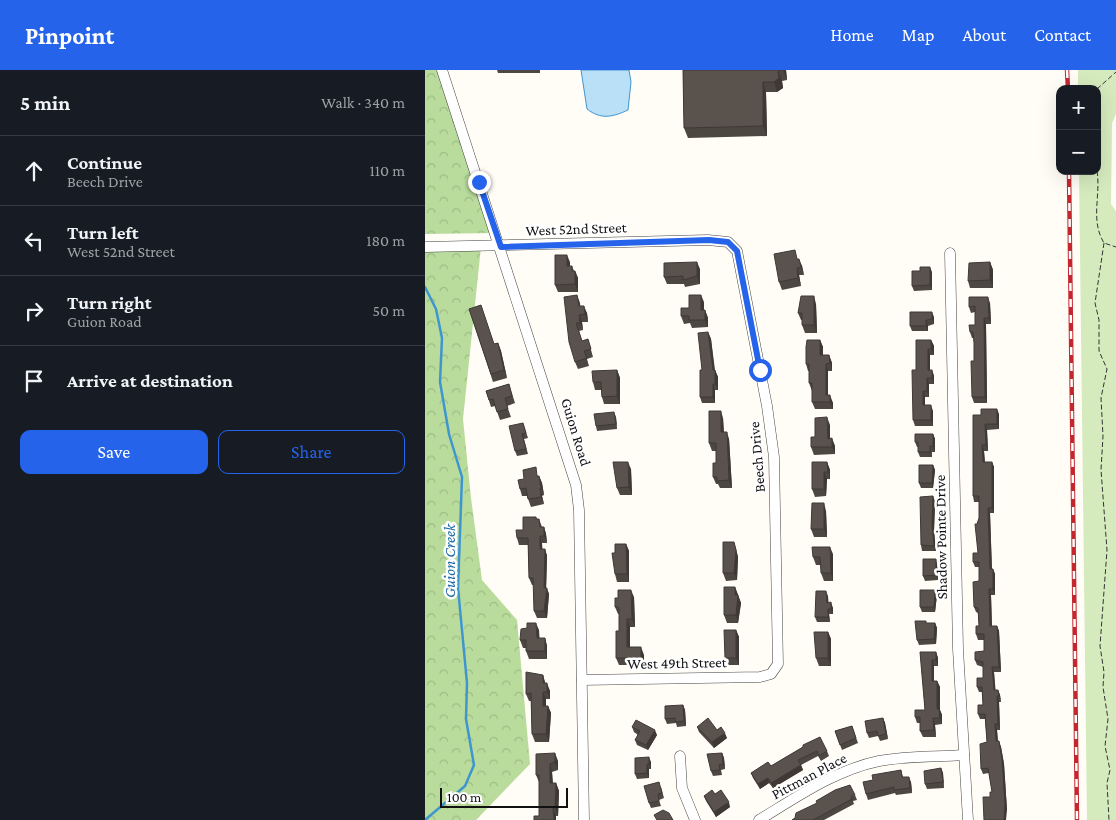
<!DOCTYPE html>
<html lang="en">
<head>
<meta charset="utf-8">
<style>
  body { margin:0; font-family:"Crimson Pro",serif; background:#20242c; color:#f1f3f6 }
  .controls { position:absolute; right:15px; top:15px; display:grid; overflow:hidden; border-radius:10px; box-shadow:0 5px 20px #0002 }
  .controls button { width:45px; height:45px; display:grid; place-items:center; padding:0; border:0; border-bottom:1px solid #363941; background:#171b24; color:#f1f3f6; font:25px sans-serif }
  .scale { position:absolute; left:15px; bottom:12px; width:128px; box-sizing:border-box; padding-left:5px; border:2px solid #111; border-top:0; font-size:14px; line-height:18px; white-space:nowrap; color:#111; -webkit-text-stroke:4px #fff; paint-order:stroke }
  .stop { position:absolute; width:15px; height:15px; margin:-11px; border:4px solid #2563eb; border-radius:50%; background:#fff }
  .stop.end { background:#2563eb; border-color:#fff; box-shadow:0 1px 5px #0008 }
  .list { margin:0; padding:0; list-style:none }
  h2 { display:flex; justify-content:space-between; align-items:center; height:65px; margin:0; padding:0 20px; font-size:21px }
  h2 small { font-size:16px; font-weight:400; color:#9ea1a6 }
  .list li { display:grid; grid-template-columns:32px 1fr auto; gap:15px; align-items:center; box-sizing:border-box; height:70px; padding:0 20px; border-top:1px solid #363941 }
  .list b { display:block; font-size:19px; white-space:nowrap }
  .list p { margin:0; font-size:16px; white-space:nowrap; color:#9ea1a6 }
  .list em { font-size:16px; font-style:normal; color:#9ea1a6 }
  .actions { display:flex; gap:10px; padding:15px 20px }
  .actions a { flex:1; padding:11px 0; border:1px solid #2563eb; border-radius:10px; text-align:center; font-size:18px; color:#2563eb }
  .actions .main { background:#2563eb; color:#fff }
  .icon { flex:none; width:28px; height:28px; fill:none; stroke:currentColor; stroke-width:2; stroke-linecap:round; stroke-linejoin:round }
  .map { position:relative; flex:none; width:691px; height:750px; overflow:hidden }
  header { display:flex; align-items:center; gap:30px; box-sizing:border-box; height:70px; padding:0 25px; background:#2563eb; color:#fff }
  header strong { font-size:24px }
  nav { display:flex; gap:28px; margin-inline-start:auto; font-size:18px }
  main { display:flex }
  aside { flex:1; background:#171b24 }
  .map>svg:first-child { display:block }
</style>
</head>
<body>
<header>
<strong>Pinpoint</strong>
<nav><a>Home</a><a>Map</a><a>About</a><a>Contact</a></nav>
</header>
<main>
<aside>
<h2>5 min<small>Walk · 340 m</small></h2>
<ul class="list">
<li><svg class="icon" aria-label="ahead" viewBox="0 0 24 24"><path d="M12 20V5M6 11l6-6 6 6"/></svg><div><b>Continue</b><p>Beech Drive</p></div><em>110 m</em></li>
<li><svg class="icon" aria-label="left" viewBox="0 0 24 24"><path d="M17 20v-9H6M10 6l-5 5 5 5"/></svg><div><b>Turn left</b><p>West 52nd Street</p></div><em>180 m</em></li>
<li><svg class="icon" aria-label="right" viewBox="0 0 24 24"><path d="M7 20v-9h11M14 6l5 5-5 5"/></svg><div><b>Turn right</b><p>Guion Road</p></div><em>50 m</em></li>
<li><svg class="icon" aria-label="arrive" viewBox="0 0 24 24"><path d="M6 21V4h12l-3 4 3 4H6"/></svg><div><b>Arrive at destination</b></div></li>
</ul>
<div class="actions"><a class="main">Save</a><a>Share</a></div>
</aside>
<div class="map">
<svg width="691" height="750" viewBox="0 0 691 750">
  <defs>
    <pattern id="forest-crowns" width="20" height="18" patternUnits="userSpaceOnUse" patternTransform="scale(1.25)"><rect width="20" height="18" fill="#b9dc9c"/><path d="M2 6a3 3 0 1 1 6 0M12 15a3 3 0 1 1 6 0" fill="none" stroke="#9ebc85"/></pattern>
  </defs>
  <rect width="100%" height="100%" fill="#fffdf5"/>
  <!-- green -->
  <polygon fill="#d5ebbd" points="653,0 691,0 691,44 687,53 686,134 691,141 691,750 662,750 654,101 672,101 672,19 653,19"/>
  <!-- forest -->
  <g fill="url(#forest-crowns)">
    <polygon points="0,0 18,0 71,163 0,164"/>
    <polygon points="56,177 38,349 46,428 57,510 92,550 105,694 51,750 0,750 0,178"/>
  </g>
  <!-- water -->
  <path fill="#b9e0f7" stroke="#3f96cf" d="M 156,0 L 204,0 L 206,12 L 203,40 C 188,47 176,50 162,39 Z"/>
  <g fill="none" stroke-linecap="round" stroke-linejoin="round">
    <!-- stream -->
    <polyline stroke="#3f96cf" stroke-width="2.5" points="0,217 11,239 17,268 15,312 24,364 37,407 33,518 42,613 41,649 49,695 40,716 0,750"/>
    <!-- minor casing -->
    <g stroke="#444" stroke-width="11">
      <g id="minor">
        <polyline points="17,0 151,415 154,440 159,750"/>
        <polyline points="0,177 283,170 303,172 312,181 342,336 349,387 353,594 346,604 335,607 157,610"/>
        <polyline points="525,183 533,579 543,750"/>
        <polyline points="255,686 257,718 270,750"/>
        <path d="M 334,750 C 372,727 410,700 454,691 C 482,686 511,687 539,685"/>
      </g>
    </g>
    <!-- path -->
    <g stroke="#333" stroke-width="1" stroke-dasharray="5 2.5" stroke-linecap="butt">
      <polyline points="672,19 691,2"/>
      <polyline points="672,75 672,77"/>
      <path d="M 672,101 C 676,126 665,150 679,173 L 691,177"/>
      <polyline points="679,173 670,233 674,250 674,281 682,299 676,328 678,366 676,400 682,480 675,576 679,602 678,617 683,649 680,676 685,700 682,713 684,750"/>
    </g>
    <!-- minor -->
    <use href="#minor" stroke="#fff" stroke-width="10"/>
    <!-- rail casing -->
    <g stroke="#c4262e" stroke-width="4.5">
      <g id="rail">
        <polyline points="642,0 643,19"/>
        <polyline points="644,101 652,750"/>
      </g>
    </g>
    <!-- rail -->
    <use href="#rail" stroke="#fff" stroke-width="2.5" stroke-dasharray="8" stroke-linecap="butt"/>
  </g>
  <!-- wall -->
  <g fill="#4d4742">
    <polygon points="72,0 115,0 115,3 73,3"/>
    <polygon points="258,0 361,0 362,10 357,11 358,18 352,22 341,22 342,66 263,68 259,58"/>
    <polygon points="373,189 377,196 379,205 374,205 376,216 357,220 354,212"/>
    <polygon points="145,192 145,196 147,196 149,201 150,201 153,208 153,222 133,222 130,215"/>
    <polygon points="565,192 568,200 568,218 545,218 543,211"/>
    <polygon points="275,199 275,214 260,217 259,214 242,214 239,207"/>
    <polygon points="507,202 507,220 489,221 487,216"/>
    <polygon points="152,225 155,236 162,243 163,252 157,252 158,260 154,261 157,271 163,269 168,287 162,289 164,296 153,299 150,292"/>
    <polygon points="279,232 279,240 280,240 283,248 283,257 267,258 265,253 259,254 256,246 264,238"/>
    <polygon points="565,233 566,254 561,254 562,333 549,333 547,327 549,291 549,268 547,268 545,262 550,255 550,242 546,243 544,237"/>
    <polygon points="391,234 392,263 380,263 377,255 377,250 376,250 373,243"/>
    <polygon points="44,239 69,274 73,273 76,281 82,308 68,312"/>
    <polygon points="509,247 509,254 503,256 503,261 487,261 485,256"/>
    <polygon points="283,262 286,269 290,300 293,307 293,320 290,320 290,333 277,333 275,327 277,300"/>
    <polygon points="395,270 398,277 398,285 404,285 407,293 407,301 403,301 403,325 408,333 408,339 390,339 387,332 387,321 384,313 384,301 383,301 381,294"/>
    <polygon points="506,270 509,276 509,285 505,285 505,300 507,300 509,306 509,314 504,314 504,327 500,327 500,335 508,341 508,356 490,356 488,350 491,300"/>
    <polygon points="192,300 195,308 195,334 179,334 177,327 176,320 170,320 168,312"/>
    <polygon points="84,314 90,333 82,336 86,347 75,350 70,336 66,337 61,321"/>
    <polygon points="574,344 574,359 562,360 563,381 559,381 560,392 567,392 569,397 569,443 565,443 567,499 568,499 570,504 570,525 566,525 567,556 572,556 574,561 576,602 569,602 570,620 573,620 575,625 576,632 574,632 575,660 572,660 573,671 576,677 579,694 582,740 565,727 567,722 564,703 558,704 556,699 562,672 560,649 555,649 553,644 558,635 557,622 554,622 552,617 558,608 558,597 552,595 550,590 559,581 559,570 553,570 551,564 554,556 553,543 551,542 549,537 554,511 554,497 550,497 548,492 553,483 552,454 554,448 554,432 549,432 548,426 556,345"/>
    <polygon points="191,347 192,359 172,361 171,356"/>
    <polygon points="298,348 299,362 304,369 307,418 295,418 293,414 291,414 288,407 291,393 291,381 287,381 284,373"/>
    <polygon points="98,353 103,368 99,369 103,384 92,386 90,381"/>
    <polygon points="405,355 405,368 410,376 410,384 389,385 386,377 390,367"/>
    <polygon points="508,364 510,369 510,382 507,382 507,387 495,387 493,382 493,377 492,377 490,372"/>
    <polygon points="402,392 405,400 405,409 402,409 401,426 390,427 387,419"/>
    <polygon points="508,395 510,400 508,418 496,418 494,413"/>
    <polygon points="206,399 207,425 195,425 192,418"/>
    <polygon points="114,406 117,413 119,425 117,426 119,434 106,437 102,426 97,426 95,419"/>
    <polygon points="508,426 510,432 509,461 511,481 497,481 496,475"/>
    <polygon points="401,441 402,467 389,467 386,459"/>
    <polygon points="111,447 112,449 114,449 117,457 119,457 121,464 122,473 117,473 117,479 120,479 122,486 121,518 124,524 122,548 112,548 109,541 109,515 107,515 104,508 103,475 94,475 92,468 98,460"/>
    <polygon points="201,474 204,481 204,512 192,512 190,504"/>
    <polygon points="311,479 313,487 312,510 301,511 298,503"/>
    <polygon points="408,484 408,511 399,511 396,503 396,495 391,495 388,487"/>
    <polygon points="512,494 513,510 500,511 498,506"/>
    <polygon points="310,517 316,533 313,553 302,553 299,545"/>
    <polygon points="510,520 512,525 510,542 497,542 495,537"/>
    <polygon points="403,526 403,533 408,538 408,544 404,544 405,552 392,552 390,547"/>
    <polygon points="209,527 210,557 205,557 205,577 219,585 219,595 194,595 191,588 194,561 194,544 193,544 190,537"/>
    <polygon points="510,553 512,558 511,574 494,575 492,570"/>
    <polygon points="114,560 114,568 120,568 122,576 122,589 104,589 101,581 101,578 98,578 95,570"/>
    <polygon points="311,560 314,567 314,595 303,595 300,588"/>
    <polygon points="403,562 406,569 406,596 394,596 391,588"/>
    <polygon points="495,582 511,582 513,588 513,596 509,596 509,611 512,611 515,617 515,640 517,645 517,654 510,655 511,667 498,667 495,661 495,653 492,653 490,647 500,640"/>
    <polygon points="118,605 120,613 125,621 125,629 121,629 121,636 123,636 126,643 124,672 110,672 107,664 106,631 104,631 101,624"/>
    <polygon points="258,635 260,640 261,656 252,657 251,653 242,654 240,649"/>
    <polygon points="458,648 460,653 463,669 455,671 453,666 444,668 442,663"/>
    <polygon points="427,656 433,673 417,680 410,661"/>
    <polygon points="207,657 232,665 223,680 212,675 210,670 213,665 209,662"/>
    <polygon points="272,657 292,660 302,668 289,678 274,662"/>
    <polygon points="378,677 402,681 404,686 396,691 393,686 376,695 378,700 348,718 344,713 335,719 328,708 326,703 346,696"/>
    <polygon points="297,683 299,688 300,699 296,700 297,705 288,706 286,701"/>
    <polygon points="111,684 133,691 133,700 127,702 128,713 131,713 134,721 133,746 114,746 114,712 111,705"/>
    <polygon points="210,688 226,692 226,699 224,699 224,708 212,709 210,704"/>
    <polygon points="516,698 518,703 519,718 502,719 500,714"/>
    <polygon points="476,700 478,707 486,712 487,723 471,725 470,723 443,730 441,724 448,710"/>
    <polygon points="236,717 239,728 234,730 236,736 226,738 224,733"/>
    <polygon points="290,724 305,737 291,747 281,731 279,726"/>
    <polygon points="430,725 432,730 428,731 429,734 399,750 367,750"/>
  </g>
  <!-- shaded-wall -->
  <g fill="#3f3936">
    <polygon points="358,0 361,0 362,10"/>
    <polygon points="353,1 357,11 358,18 352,22 349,12"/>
    <polygon points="338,12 341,22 342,66 338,56"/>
    <polygon points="142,185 145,192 145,204 142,196"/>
    <polygon points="374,189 377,196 379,205 376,197"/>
    <polygon points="272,192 275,199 275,214 272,206"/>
    <polygon points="565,192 568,200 568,218 565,210"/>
    <polygon points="505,197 507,202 507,220 505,215"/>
    <polygon points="372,198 374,205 376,216 373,208"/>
    <polygon points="150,201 153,208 153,222 150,214"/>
    <polygon points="152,225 155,233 156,244 154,236"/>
    <polygon points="276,225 279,232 279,248 276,240"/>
    <polygon points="389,226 391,234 392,263 389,255"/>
    <polygon points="563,227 565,233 566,254 564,248"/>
    <polygon points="159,236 162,243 163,252 160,244"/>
    <polygon points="280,240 283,248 283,257 280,250"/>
    <polygon points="507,242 509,247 509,254 507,249"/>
    <polygon points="154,245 157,252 158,260 155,253"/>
    <polygon points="559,248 561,254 562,333 560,327"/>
    <polygon points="501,250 503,256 503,261 501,256"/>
    <polygon points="283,262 286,269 290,305 290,300 293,307 293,320 290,314"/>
    <polygon points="395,270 398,277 398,293 395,285"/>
    <polygon points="506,270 509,276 509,285 506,279"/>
    <polygon points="73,273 76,281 82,308 79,300"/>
    <polygon points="503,279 505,285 505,306 503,300"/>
    <polygon points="404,285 407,293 407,301 405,293"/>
    <polygon points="401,294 403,301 403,333 401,325"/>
    <polygon points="192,300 195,308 195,334 192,326"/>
    <polygon points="507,300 509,306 509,314 507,308"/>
    <polygon points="502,308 504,314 504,327 502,321"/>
    <polygon points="288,314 290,320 290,333 288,327"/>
    <polygon points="498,321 500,327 500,341 498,335"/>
    <polygon points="405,325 408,333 408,339 405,332"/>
    <polygon points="506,335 508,341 508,356 506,350"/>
    <polygon points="572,339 574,344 574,359 572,354"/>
    <polygon points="296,341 298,348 299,369 296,362"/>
    <polygon points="189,342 191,347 192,359 191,354"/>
    <polygon points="402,347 405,355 405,376 403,369"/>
    <polygon points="560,354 562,360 563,381 561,375"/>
    <polygon points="302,362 304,369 307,418 304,410"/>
    <polygon points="508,364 510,369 510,382 508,376"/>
    <polygon points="407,368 410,376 410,384 407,377"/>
    <polygon points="557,375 559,381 560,397 558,392"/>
    <polygon points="203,392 206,399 207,425 204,417"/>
    <polygon points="402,392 405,400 405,409 403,402"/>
    <polygon points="567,392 569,397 569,443 567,438"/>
    <polygon points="508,395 510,400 508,418 507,413"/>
    <polygon points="399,402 402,409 401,426 399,419"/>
    <polygon points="114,406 117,413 119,425 116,418"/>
    <polygon points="115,418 119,434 116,427"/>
    <polygon points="508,426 510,432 509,461 511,481 509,476 507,455"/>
    <polygon points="399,433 401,441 402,467 399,459"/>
    <polygon points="563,438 565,443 567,504 565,499"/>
    <polygon points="119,457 121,464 122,473 119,466"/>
    <polygon points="115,466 117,473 118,486 115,479"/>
    <polygon points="309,472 313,487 312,510 309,503"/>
    <polygon points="201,474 204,481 204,512 202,504"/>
    <polygon points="405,477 408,484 408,511 406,503"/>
    <polygon points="120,479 122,486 121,523 122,518 124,524 122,548 119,541 119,518"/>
    <polygon points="511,489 512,494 513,510 511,505"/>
    <polygon points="568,499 570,504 570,525 568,519"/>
    <polygon points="310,517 316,533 313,553 311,545"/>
    <polygon points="564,519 566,525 567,561 565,556"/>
    <polygon points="206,520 209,527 210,557 207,549"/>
    <polygon points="510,520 512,525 510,542 509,537"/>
    <polygon points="401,521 403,526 404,538 402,533"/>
    <polygon points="406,532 408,538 408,544 406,539"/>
    <polygon points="403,539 404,544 405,552 403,547"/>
    <polygon points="202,549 205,557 205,585 202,577"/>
    <polygon points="111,553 114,560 115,576 112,568"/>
    <polygon points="510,553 512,558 511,574 509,569"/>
    <polygon points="572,556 574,561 576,602 574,597"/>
    <polygon points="311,560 314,567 314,595 311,588"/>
    <polygon points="403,562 406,569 406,596 403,588"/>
    <polygon points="120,568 122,576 122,589 120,581"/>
    <polygon points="216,577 219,585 219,595 216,588"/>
    <polygon points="511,582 513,588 513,596 511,590"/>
    <polygon points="507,590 509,596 509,617 507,611"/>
    <polygon points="567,597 569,602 571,625 569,620"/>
    <polygon points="118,605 120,612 120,621 118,613"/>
    <polygon points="512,611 515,617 515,640 517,645 517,654 512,639"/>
    <polygon points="122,613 125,621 125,629 122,622"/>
    <polygon points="573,620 575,625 576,632 574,626"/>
    <polygon points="118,622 121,629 121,643 118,636"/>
    <polygon points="572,626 574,632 575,660 573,654"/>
    <polygon points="258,635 260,640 261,656 259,651"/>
    <polygon points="123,636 126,643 124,672 121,664"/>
    <polygon points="458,648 460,653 463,669 461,664"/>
    <polygon points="508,648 510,655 511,667 509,660"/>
    <polygon points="570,654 572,660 573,677 571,671"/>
    <polygon points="230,660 232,665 223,680 221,675"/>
    <polygon points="300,663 302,668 289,678 287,672"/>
    <polygon points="574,671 576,677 579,694 582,740 581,750 579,750"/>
    <polygon points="130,683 133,691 133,700 130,692"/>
    <polygon points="297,683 299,688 300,699 298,694"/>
    <polygon points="224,687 226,692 226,699 224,694"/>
    <polygon points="125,694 127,702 128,721 125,713"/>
    <polygon points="222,694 224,699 224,708 222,703"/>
    <polygon points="376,695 378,700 348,718 346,713"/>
    <polygon points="516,698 518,703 519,718 518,712"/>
    <polygon points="484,707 486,712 487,723 485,718"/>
    <polygon points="343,708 344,713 335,719 333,714"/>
    <polygon points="131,713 134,721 133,746 130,738"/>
    <polygon points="304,732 305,737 291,747 289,742"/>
    <polygon points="128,738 131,746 131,750 129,750"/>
  </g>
  <!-- building -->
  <g fill="#5a524d" stroke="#3f3936">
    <polygon points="258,0 356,0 353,1 354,8 349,12 338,12 338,56 259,58"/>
    <polygon points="370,180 372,189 374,189 376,197 372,198 373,208 354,212 349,184"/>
    <polygon points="130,185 142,185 142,196 147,196 147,201 150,201 150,214 130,215"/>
    <polygon points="272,192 272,206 258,210 258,206 239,207 239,193"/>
    <polygon points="565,192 565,210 543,211 544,193"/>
    <polygon points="495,197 505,197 505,215 487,216 487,201 495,201"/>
    <polygon points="152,225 154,236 159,236 160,244 154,245 155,253 151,253 157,271 163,269 166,279 159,281 162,288 150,292 144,272 139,227"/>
    <polygon points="264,225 276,225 276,240 280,240 280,250 264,250 264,246 256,246 256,238 264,238"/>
    <polygon points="376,226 389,226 389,255 377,255 377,243 373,243"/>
    <polygon points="544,227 563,227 564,248 559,248 560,327 547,327 546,291 549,291 549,273 548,262 545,262 544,255 550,255 550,236 544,237"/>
    <polygon points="56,235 69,274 73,273 79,300 66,304 44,239"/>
    <polygon points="485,242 507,242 507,249 501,250 501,256 485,256"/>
    <polygon points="283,262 288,300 290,300 290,314 288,314 288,327 275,327 275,300 277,300 273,263"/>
    <polygon points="382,270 395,270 395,285 404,285 405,293 401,294 401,325 405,325 405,332 387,332 387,313 384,313 384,294 381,294 381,277"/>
    <polygon points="491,270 506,270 506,279 503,279 503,300 507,300 507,308 502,308 502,321 498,321 498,335 506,335 506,350 488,350 487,300 491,300"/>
    <polygon points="192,300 192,326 177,327 176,312 168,312 167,301"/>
    <polygon points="84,314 87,326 80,328 83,339 72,342 68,329 64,330 61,321"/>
    <polygon points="556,339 572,339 572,354 560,354 561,375 557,375 558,392 567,392 567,438 563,438 565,499 568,499 568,519 564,519 565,556 572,556 574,597 567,597 569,620 573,620 574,626 572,626 573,654 570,654 571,671 574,671 577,689 580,734 579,750 559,750 558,727 565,727 565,722 567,722 563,698 556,699 555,674 562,672 560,644 553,644 553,635 558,635 557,617 552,617 552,608 558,608 558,592 550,590 550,582 559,581 559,564 551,564 551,556 554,556 553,538 549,537 548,512 554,511 554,492 548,492 548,483 553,483 550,454 552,454 554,448 554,426 548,426 548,345 556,345"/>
    <polygon points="284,341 296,341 296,362 302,362 304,410 292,411 292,407 288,407 288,393 291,393 291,373 284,373"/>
    <polygon points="189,342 191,354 171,356 169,344"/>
    <polygon points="402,347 403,369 407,368 407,377 386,377 386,367 390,367 390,348"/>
    <polygon points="98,353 101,363 97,364 101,379 90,381 84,356"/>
    <polygon points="490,364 508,364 508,376 505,376 505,382 493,382 493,372 490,372"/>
    <polygon points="188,392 203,392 204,417 192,418"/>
    <polygon points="387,392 402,392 403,402 399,402 399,419 387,419"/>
    <polygon points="494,395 508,395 507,413 494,413"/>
    <polygon points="111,397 112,406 114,406 116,418 115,418 116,427 103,429 101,418 95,419 93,410 99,409 98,400"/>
    <polygon points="508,426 507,455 509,476 496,475 495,427"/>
    <polygon points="387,433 399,433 399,459 386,459"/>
    <polygon points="98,447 111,447 111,449 114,449 115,457 119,457 119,466 115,466 115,479 120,479 119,518 122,518 119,541 109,541 108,508 104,508 103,468 92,468 91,460 98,460"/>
    <polygon points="298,472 309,472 311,480 309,503 298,503"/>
    <polygon points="190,474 201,474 202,504 190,504 187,483 190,483"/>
    <polygon points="387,477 405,477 406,503 396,503 395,487 388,487"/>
    <polygon points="498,489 511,489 511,505 498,506"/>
    <polygon points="299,517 310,517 310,525 313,525 311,545 299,545"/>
    <polygon points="193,520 206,520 207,549 202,549 202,577 216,577 216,588 191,588 191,561 194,561 194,539 193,537 190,537 190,528 193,528"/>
    <polygon points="495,520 510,520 509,537 495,537"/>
    <polygon points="391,521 401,521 402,533 406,532 406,539 403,539 403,547 390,547"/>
    <polygon points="490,551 501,551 501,553 510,553 509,569 492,570"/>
    <polygon points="102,553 111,553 112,568 120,568 120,581 101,581 101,570 95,570 96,559 102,558"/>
    <polygon points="299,560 311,560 311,588 300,588"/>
    <polygon points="389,562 403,562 403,588 391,588"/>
    <polygon points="495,582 511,582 511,590 507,590 507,611 512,611 512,639 514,639 515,648 508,648 509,660 495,661 495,647 490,647 490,640 500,640"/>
    <polygon points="101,602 118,605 118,613 122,613 122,622 118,622 118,636 123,636 121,664 107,664 106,623 101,624"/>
    <polygon points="258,635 259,651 251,652 250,648 240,649 240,636"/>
    <polygon points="283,648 292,660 296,657 300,663 287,672 272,657"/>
    <polygon points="458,648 461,664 453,666 452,661 442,663 440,651"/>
    <polygon points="211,650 230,660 221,675 210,670 215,661 207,657"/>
    <polygon points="427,656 431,668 415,675 410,661"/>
    <polygon points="395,667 402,681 394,686 392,681 373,690 376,695 346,713 343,708 333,714 326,703 343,692 346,696 378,677 378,675"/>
    <polygon points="130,683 130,692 125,694 125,713 131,713 130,738 128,738 129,750 109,750 109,746 114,746 114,705 111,705 111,684"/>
    <polygon points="297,683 298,694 294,695 295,700 286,701 282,684"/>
    <polygon points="224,687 224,694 222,694 222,703 210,704 210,688"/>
    <polygon points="516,698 518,712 500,714 499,701"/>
    <polygon points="476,700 477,707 484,707 485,718 469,720 469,717 441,724 438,712 448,710 447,705"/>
    <polygon points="234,712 237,723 233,724 234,731 224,733 219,716"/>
    <polygon points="425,715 430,725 426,726 427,729 388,750 367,750 370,748 371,743 392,733 391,731 410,720"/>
    <polygon points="287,720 290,724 296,720 304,732 289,742 279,726"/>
    <polygon points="238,740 244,743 248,750 232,750 229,745"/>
  </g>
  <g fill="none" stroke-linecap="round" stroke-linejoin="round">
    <!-- route -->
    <polyline stroke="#2563eb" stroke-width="6" points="54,112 76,177 284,170 303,172 312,181 335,300"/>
  </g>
  <g text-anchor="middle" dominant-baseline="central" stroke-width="5" stroke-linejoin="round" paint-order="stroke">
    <!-- street labels -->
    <g font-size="15" fill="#111" stroke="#fff">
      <text transform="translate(151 159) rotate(-2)">West 52nd Street</text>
      <text transform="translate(151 362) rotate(73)">Guion Road</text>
      <text transform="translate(332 387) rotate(-95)">Beech Drive</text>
      <text transform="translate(516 467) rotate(-91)">Shadow Pointe Drive</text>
      <text transform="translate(252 593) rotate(-1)">West 49th Street</text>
      <text transform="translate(384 706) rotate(-28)">Pittman Place</text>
    </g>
    <!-- water labels -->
    <g font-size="16" font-style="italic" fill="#1768a6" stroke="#fff">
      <text transform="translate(24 491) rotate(-90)">Guion Creek</text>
    </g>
  </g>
</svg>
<div class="controls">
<button>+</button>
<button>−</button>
</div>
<div class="scale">100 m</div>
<div class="stop" style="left:335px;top:300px"></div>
<div class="stop end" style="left:54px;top:112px"></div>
</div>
</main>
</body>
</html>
